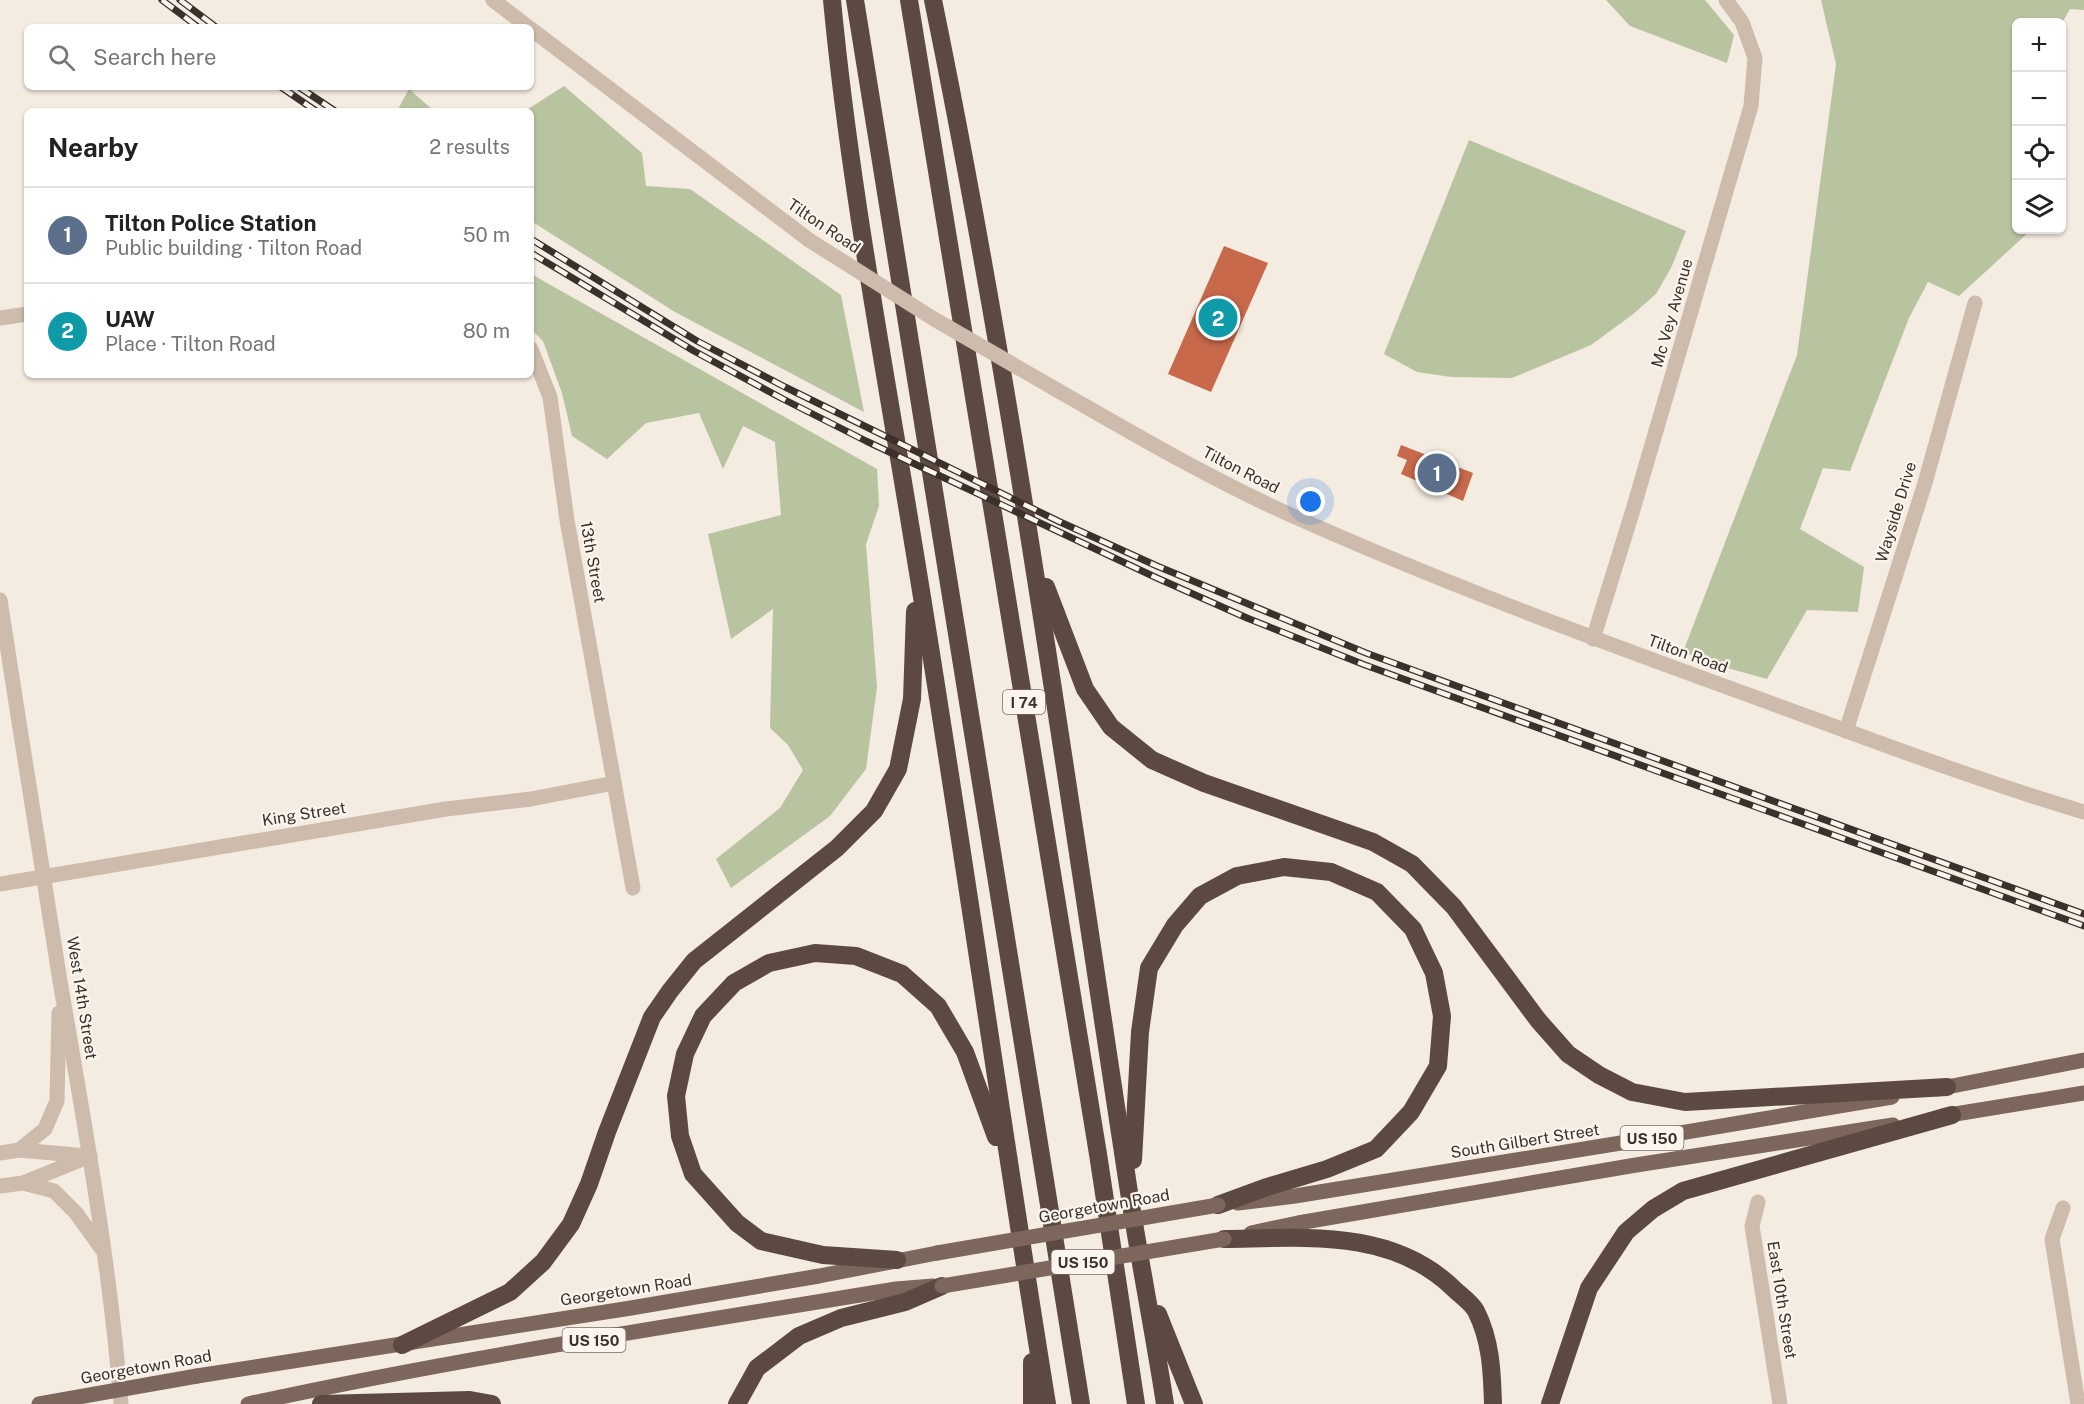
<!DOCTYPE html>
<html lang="en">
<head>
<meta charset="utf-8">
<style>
  body { margin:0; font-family:"Public Sans",sans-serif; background:#f2f2f2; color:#222 }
  .controls { position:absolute; right:18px; top:18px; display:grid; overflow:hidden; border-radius:9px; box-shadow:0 2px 4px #0004 }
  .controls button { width:54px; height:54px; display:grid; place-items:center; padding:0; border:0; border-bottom:2px solid #e0e0e0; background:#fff; color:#222; font:30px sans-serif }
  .you { position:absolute; left:1311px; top:502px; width:21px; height:21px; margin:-15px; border:4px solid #fff; border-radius:50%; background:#1a73e8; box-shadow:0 0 0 9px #1a73e833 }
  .badge { display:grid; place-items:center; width:39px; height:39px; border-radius:50%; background:#111827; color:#fff; font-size:20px; font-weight:700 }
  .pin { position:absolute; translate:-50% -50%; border:3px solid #fff; box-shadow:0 2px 6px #0006 }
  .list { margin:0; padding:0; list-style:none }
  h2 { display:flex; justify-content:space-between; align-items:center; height:78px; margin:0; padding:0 24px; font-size:26px }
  h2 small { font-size:20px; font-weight:400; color:#767676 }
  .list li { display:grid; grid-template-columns:39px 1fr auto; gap:18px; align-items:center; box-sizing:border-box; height:96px; padding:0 24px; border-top:2px solid #e0e0e0 }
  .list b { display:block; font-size:22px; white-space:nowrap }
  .list p { margin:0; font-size:20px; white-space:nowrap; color:#767676 }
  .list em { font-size:20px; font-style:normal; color:#767676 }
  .icon { flex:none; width:33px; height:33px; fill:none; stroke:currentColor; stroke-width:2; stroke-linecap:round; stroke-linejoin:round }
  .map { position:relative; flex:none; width:2084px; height:1404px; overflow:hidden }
  .search { position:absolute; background:#fff; box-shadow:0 2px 4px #0004; left:24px; top:24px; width:510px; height:66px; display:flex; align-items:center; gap:15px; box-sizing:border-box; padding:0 21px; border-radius:9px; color:#767676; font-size:22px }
  .panel { position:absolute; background:#fff; box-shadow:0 2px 4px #0004; left:24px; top:108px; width:510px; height:270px; border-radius:9px }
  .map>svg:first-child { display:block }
</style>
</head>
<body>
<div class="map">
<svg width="2084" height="1404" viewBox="0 0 2084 1404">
  <rect width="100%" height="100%" fill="#f4ebe1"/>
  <!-- green -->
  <g fill="#b8c4a0">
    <polygon points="1606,0 1705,0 1734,35 1727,63 1630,26"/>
    <polygon points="1821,0 2084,0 2084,10 2070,9 2062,23 2016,22 2016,93 2014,98 2016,105 2016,230 2031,230 1959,296 1928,282 1909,318 1850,471 1823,468 1800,529 1864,567 1858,612 1807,610 1767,679 1713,664 1683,652 1797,355 1836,64"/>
    <polygon points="564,86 642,153 646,186 690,189 841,295 864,412 675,312 531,221 531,111 525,111"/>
    <polygon points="409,89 434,111 397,111"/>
    <polygon points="1469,140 1686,231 1671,268 1656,294 1632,315 1591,345 1512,378 1451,377 1417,372 1384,354"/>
    <polygon points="531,274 877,469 879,506 866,544 877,687 866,769 830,816 731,888 716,859 780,808 803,770 788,745 770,728 773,609 731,639 708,534 781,515 775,442 743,426 723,469 699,413 646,423 607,459 572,436 562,393 543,341 531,329"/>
  </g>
  <!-- building -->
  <g fill="#c8694b">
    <polygon points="1224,246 1268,263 1211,392 1168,374"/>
    <polygon points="1401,445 1473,473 1463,501 1401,474 1407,460 1397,456"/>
  </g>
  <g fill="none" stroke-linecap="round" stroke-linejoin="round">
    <!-- minor -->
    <g stroke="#cdbbac" stroke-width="15">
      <polyline points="493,0 528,27"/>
      <polyline points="531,29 809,240"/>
      <polyline points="0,318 27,314"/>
      <polyline points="531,349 550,397 567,520 633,888"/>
      <path d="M 1057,390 C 1134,434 1212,480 1293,516 C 1438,581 1587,636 1735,690 C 1851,732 1966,777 2084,812"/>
      <polyline points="1593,639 1632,513 1751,106 1755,58 1742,22 1726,0"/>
      <polyline points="1846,731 1925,483 1975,303"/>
      <polyline points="0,884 446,809 531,799 614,783"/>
      <polyline points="0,1153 19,1150 87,1156"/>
      <polyline points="0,1186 23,1183 90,1156"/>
      <polyline points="1758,1202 1752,1226 1780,1404"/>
      <polyline points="2063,1208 2052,1239 2078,1404"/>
    </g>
    <!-- tertiary -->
    <g stroke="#cdbbac" stroke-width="15">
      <path d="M 0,600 C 20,727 39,854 60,981 C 84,1122 110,1262 121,1404"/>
      <polyline points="19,1150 45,1129 57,1101 59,1013"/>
      <polyline points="23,1183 54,1191 76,1213 102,1249"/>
    </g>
    <!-- primary -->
    <g stroke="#7d675c" stroke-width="15">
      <polyline points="1937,1089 2084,1060"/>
      <polyline points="1943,1116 2084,1093"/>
      <polyline points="1238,1203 1295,1196 1633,1141 1892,1097"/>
      <polyline points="1251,1233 1298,1223 1636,1165 1893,1125"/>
      <polyline points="197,1376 631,1308 819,1276 937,1253"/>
      <path d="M 248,1404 C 462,1357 680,1325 896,1289 L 933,1286"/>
    </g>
    <!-- motorway -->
    <g stroke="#5c4a42" stroke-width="18">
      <path d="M 832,0 C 849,180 883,358 912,536 C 960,825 1000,1115 1047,1404"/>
      <polyline points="855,0 1081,1404"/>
      <polyline points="909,0 1098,1154 1136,1404"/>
      <path d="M 933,0 C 1014,395 1068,794 1129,1192 C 1140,1263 1154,1333 1165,1404"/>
      <polyline points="1046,587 1085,689 1111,727 1152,760 1204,783 1373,842 1412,864 1454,907 1538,1020 1568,1054 1599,1075 1632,1092 1685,1102 1947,1087"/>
      <polyline points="1133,1160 1140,1032 1149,968 1175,925 1200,896 1237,876 1284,867 1331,872 1377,892 1413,929 1434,973 1442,1016 1438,1066 1411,1112 1376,1149 1327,1169 1267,1187 1218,1205"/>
      <path d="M 1224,1239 C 1304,1238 1391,1228 1453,1288 C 1460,1295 1471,1302 1476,1311 C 1491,1341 1492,1371 1493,1404"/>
      <polyline points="897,1260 823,1255 761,1241 737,1223 693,1174 680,1136 676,1096 685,1054 703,1016 734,983 769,963 815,953 856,956 902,974 938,1006 965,1052 996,1137"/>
      <polyline points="1158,1314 1194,1404"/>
      <polyline points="402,1345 510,1292 543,1262 571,1224 589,1184 607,1132 652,1017 670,991 694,961 837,848 874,811 898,769 912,699 915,611"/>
      <polyline points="321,1404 470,1400 492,1404"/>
      <polyline points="737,1404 757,1368 799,1336 841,1318 905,1302 942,1286"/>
      <polyline points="1032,1404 1032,1362"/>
      <polyline points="1550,1404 1589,1288 1626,1232 1653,1209 1683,1191 1952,1115"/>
    </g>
    <!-- rail casing -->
    <g stroke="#3b302b" stroke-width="7">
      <g id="rail">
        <polyline points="162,0 198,27"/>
        <polyline points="180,0 216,27"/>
        <polyline points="281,87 316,111"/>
        <polyline points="299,87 335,111"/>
        <polyline points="531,239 697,341 785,387 1058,521 1157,566 1366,653 2084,914"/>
        <polyline points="531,253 694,351 783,399 866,441 1157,578 1247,618 1365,665 2084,926"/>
      </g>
    </g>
    <!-- rail -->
    <use href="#rail" stroke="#fbf5ee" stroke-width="4.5" stroke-dasharray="14" stroke-linecap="butt"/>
    <!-- minor-bridge -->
    <polyline stroke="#cdbbac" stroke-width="15" points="809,240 934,319 1057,390"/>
    <!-- primary-bridge -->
    <g stroke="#7d675c" stroke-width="15">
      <polyline points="937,1253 1218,1205"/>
      <polyline points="942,1286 1224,1239"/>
      <polyline points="39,1404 197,1376"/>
    </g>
  </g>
  <g text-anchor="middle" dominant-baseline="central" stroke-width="4.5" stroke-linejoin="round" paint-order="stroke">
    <!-- shield labels -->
    <g fill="#fbf5ee" stroke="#756b66" stroke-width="1.5">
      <rect x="1003" y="690" width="42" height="24" rx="4.5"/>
      <rect x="1620.5" y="1126" width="63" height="24" rx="4.5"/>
      <rect x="1051.5" y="1250" width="63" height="24" rx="4.5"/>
      <rect x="562.5" y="1328" width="63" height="24" rx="4.5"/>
    </g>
    <g font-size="15" font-weight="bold" fill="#3b302b">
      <text x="1024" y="702">I 74</text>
      <text x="1652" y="1138">US 150</text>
      <text x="1083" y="1262">US 150</text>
      <text x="594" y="1340">US 150</text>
    </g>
    <!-- street labels -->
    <g font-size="16" fill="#3b302b" stroke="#fbf5ee">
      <text transform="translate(824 226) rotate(34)">Tilton Road</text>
      <text transform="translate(1672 313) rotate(-74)">Mc Vey Avenue</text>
      <text transform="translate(1241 470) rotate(27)">Tilton Road</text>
      <text transform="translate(1896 512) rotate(-73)">Wayside Drive</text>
      <text transform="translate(593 562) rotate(80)">13th Street</text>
      <text transform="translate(1688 654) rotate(20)">Tilton Road</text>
      <text transform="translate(304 814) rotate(-9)">King Street</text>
      <text transform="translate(82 998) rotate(81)">West 14th Street</text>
      <text transform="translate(1525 1141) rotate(-9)">South Gilbert Street</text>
      <text transform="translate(1104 1206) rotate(-10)">Georgetown Road</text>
      <text transform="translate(626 1290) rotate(-9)">Georgetown Road</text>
      <text transform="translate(1782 1300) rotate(81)">East 10th Street</text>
      <text transform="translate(146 1367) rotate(-10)">Georgetown Road</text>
    </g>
  </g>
</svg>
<div class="controls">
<button>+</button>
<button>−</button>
<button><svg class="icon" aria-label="locate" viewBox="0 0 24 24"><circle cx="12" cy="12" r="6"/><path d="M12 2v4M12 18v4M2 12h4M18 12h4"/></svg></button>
<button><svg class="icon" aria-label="layers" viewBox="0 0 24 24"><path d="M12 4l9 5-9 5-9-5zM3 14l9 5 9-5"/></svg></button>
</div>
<div class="you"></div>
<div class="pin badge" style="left:1437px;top:473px;background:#5c6f8a">1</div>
<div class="pin badge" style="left:1218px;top:318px;background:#0f9aa8">2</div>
<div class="search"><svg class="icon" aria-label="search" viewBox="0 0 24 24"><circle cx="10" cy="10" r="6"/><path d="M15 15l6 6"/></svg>Search here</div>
<section class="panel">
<h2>Nearby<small>2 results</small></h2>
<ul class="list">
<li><span class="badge" style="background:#5c6f8a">1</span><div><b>Tilton Police Station</b><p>Public building · Tilton Road</p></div><em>50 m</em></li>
<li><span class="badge" style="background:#0f9aa8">2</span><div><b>UAW</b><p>Place · Tilton Road</p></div><em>80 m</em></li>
</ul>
</section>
</div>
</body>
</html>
